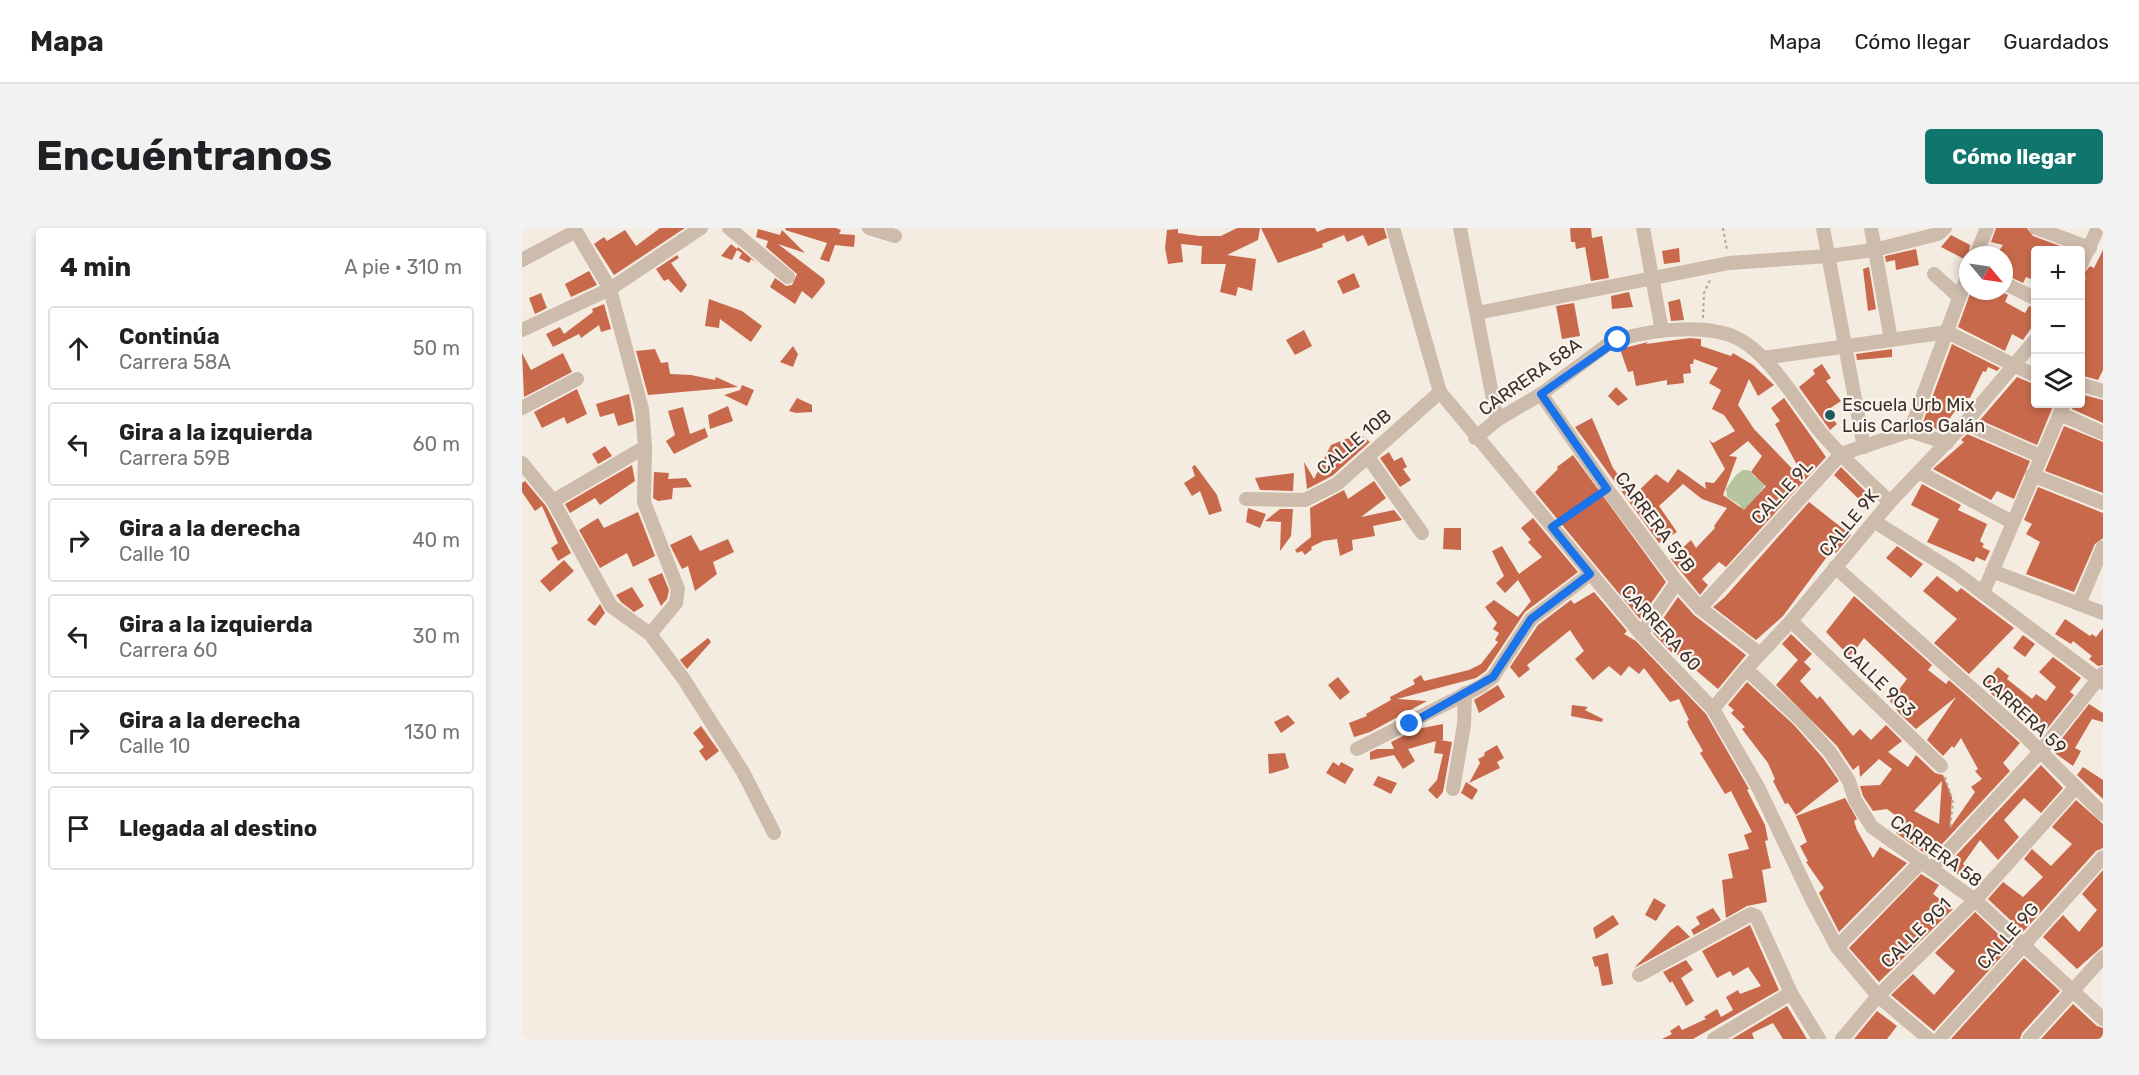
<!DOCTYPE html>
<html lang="es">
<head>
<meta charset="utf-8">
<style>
  body { margin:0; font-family:Rubik,sans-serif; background:#f2f2f2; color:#202124 }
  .controls { position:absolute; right:18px; top:18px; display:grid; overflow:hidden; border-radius:6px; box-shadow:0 3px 9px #0003 }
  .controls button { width:54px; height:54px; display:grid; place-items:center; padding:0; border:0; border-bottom:2px solid #e0e0e0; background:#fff; color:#202124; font:30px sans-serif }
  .compass { position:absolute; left:1437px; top:18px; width:54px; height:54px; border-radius:50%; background:#fff; box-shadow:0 3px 9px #0003; rotate:119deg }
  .stop { position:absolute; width:18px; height:18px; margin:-14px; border:4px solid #1a73e8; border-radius:50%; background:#fff }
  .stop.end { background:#1a73e8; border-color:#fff; box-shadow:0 2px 6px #0008 }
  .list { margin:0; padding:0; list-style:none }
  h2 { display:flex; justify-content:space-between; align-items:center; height:78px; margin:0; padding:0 24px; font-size:26px }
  h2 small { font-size:20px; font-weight:400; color:#757577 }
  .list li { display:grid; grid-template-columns:39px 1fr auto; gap:18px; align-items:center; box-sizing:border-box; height:84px; margin:0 12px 12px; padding:0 12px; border:2px solid #e0e0e0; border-radius:6px }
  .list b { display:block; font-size:22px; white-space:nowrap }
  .list p { margin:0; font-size:20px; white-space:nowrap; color:#757577 }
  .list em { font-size:20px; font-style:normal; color:#757577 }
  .icon { flex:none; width:33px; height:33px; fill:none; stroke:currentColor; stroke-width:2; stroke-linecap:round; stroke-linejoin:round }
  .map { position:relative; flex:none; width:1581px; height:811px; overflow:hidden; border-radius:6px }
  header { display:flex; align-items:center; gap:36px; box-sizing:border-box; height:84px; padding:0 30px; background:#fff; border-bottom:2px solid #e0e0e0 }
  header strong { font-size:28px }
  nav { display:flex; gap:33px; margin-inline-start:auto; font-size:21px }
  .intro { display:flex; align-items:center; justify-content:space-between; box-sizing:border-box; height:144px; padding:0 36px }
  h1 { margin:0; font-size:42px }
  .button { padding:15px 27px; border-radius:6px; background:#0f766e; color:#fff; font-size:21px; font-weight:700 }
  main { display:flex; gap:36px; padding:0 36px }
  aside { flex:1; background:#fff; border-radius:6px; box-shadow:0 3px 9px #0003 }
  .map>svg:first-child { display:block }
</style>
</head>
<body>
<header>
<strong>Mapa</strong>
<nav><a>Mapa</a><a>Cómo llegar</a><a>Guardados</a></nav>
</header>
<div class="intro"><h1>Encuéntranos</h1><a class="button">Cómo llegar</a></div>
<main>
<aside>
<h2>4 min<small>A pie · 310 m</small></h2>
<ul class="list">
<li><svg class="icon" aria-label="ahead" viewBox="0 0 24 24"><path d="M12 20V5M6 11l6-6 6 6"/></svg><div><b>Continúa</b><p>Carrera 58A</p></div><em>50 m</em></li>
<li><svg class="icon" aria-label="left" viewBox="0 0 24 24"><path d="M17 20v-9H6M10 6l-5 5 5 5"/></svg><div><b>Gira a la izquierda</b><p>Carrera 59B</p></div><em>60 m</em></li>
<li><svg class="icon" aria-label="right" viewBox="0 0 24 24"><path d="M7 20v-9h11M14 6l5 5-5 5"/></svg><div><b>Gira a la derecha</b><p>Calle 10</p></div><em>40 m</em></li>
<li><svg class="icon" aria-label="left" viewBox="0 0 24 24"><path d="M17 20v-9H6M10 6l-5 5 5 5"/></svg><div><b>Gira a la izquierda</b><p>Carrera 60</p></div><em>30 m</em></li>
<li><svg class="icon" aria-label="right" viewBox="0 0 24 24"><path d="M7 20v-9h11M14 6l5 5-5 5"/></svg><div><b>Gira a la derecha</b><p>Calle 10</p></div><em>130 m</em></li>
<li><svg class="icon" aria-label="arrive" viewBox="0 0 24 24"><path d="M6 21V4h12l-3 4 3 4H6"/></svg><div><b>Llegada al destino</b></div></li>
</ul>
</aside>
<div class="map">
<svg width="1581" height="811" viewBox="0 0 1581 811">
  <rect width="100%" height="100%" fill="#f4ebe1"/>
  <!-- green -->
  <polygon fill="#b8c4a0" points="1221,242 1227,242 1233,249 1246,253 1235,268 1232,289 1208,290 1219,278 1205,269 1204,261 1214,247"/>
  <!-- building -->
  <g fill="#c8694b" fill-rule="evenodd">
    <polygon points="138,0 163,0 92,47 72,16 82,9 85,13 103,2 114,18"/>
    <polygon points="264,0 314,0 319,2 317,6 333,7 332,19 313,17 307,34 298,31 305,15 263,2"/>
    <polygon points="715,0 738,0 736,12 705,27 734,31 730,63 716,59 714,68 698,64 704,36 679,36 680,18 659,16 661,34 646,36 643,20 645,2 656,1 656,5 677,8 699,8"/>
    <polygon points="739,0 793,0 795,4 805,0 862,0 865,10 846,18 841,7 825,14 822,7 800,16 801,19 756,35"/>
    <polygon points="1048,0 1069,0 1070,10 1080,8 1087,50 1069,53 1063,19 1054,21 1053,14 1049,14"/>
    <polygon points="1474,0 1505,0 1511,8 1549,22 1514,22 1514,53 1504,49 1501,55 1482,46 1482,27 1474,27 1481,17 1469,14"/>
    <polygon points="236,1 258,7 260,2 283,25 256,16 302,51 303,55 290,71 280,63 273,76 248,59 253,50 264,58 270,57 275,46 244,19 246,13 234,9"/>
    <polygon points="1429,7 1448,17 1446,33 1419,19"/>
    <polygon points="209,16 215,21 216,19 235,35 229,31 227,35 217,30 220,25 215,22 210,32 199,28"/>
    <polygon points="1157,20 1158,34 1142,36 1140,23"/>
    <polygon points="1394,21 1397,37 1374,42 1373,32 1364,34 1363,28"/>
    <polygon points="1581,22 1581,142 1576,152 1558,147 1558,57 1564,50 1560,48 1568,38 1572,40"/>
    <polygon points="155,27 157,30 149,35 165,57 159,65 146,51 142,53 134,41"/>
    <polygon points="1347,39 1354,81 1346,83 1341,41"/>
    <polygon points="67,43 75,57 49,69 43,56"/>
    <polygon points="832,45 838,59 821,66 815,53"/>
    <polygon points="1449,63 1478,63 1486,67 1483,74 1503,85 1507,78 1514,80 1514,93 1501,112 1490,106 1483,123 1436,99"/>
    <polygon points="1107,64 1111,79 1090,81 1089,68"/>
    <polygon points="19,65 25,80 13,86 7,70"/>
    <polygon points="187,71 220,83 240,98 229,114 198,91 197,100 183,98"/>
    <polygon points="1158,71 1162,92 1149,93 1146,74"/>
    <polygon points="1052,75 1058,108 1040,111 1034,78"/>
    <polygon points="82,76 89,101 79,104 77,97 59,110 57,106 31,119 24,106 38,99 42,106 71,84 70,81"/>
    <polygon points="782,102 790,118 773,127 764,112"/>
    <path d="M 1168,110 L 1179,111 L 1179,118 L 1209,128 L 1211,125 L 1231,137 L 1252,157 L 1236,168 L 1227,151 L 1216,177 L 1232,201 L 1282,253 L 1204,339 L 1197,334 L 1180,351 L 1186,357 L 1178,367 L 1149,331 L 1169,312 L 1174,320 L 1193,300 L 1192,298 L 1205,280 L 1180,271 L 1161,256 L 1137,278 L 1155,304 L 1137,315 L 1053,199 L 1070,190 L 1091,240 L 1112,267 L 1134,246 L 1146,255 L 1156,241 L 1184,261 L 1183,254 L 1192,255 L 1203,241 L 1187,212 L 1191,215 L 1213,203 L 1202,187 L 1190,181 L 1199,162 L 1187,155 L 1196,140 L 1172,131 L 1171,136 L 1168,136 L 1169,145 L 1161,146 L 1162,155 L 1145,157 L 1145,152 L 1114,158 L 1111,143 L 1106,144 L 1098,121 L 1126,114 L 1124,116 ZM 1226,213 L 1240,228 L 1229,244 L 1244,258 L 1222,282 L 1201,267 L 1215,229 L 1207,228 Z"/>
    <polygon points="1430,116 1478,140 1475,143 1466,139 1464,144 1461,143 1448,170 1443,170 1418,203 1401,194"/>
    <polygon points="271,118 276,126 271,139 258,134"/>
    <polygon points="133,121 139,135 146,134 148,146 169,147 193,152 194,149 216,159 126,167 114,123"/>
    <polygon points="1370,121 1370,129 1335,132 1334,126"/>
    <polygon points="0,125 9,142 41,125 50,144 2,169"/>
    <polygon points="1300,136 1309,150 1304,153 1319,173 1304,183 1315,196 1308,202 1277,159 1293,146 1291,142"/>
    <polygon points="1495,149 1514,157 1514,176 1532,176 1515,217 1458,192"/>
    <polygon points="220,157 232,162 225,178 202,167 218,162"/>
    <polygon points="1094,159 1106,171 1096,178 1086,168"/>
    <polygon points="55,161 65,186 45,196 42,189 20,200 12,184"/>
    <polygon points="107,166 112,193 96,198 92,185 78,189 74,176"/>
    <polygon points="1558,166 1581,172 1581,195 1550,181 1551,176 1558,176"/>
    <polygon points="275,170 290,177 290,184 274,185 267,183"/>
    <polygon points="1262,170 1304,229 1283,252 1253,196 1258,193 1249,180"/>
    <polygon points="206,178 211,193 188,201 186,187"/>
    <polygon points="161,179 168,206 183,200 186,209 152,226 144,213 153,207 146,183"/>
    <polygon points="1542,198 1581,214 1581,265 1523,243"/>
    <polygon points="834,203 848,214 810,248 785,261 782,234 792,251 809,217 829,209"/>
    <polygon points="1445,206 1508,233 1492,271 1475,263 1469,272 1411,241 1442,214 1439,212"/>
    <polygon points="83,218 90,228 76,236 70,226"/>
    <polygon points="867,224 872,233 880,229 885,239 881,241 889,252 878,259 858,230"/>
    <polygon points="1051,227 1144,354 1118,391 1013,264 1036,241 1035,239"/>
    <polygon points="110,237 113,253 78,277 73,270 48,285 43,276"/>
    <polygon points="673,237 695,267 700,283 687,287 678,263 670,268 662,255 673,248 670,239"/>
    <polygon points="1319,239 1348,268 1341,275 1312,247"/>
    <polygon points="132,244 147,245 146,251 164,250 170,259 151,260 150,271 136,273 131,270"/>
    <polygon points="772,245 771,263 738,262 733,250"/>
    <polygon points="3,253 24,278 49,325 36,333 29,320 36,315 20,278 13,283 0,264 0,255"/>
    <polygon points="852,253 864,270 839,289 872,282 880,292 851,298 853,308 830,312 831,322 818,328 815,311 801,313 789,319 790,321 783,327 780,323 775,325 773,322 789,309 788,280 822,262 826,271"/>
    <polygon points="1400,256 1439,277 1436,282 1465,296 1458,313 1462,316 1460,319 1468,323 1463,333 1454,329 1452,334 1405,314 1417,291 1389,277"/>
    <polygon points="1516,259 1581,285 1581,310 1573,316 1552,364 1504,346 1518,314 1504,306 1510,296 1502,292"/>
    <polygon points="1287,274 1329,307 1314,325 1310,322 1261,388 1234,412 1191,379 1203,369"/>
    <polygon points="726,280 744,286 738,300 724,294"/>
    <polygon points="758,281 771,281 769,308 758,323 759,294 743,293"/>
    <polygon points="116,284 133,328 111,339 105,325 78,340 57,302 76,290 82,300"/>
    <polygon points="1011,290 1056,344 1003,384 964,443 954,450 875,471 905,473 848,504 832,509 827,495 845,488 844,486 869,472 868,469 893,456 891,452 899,447 902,453 947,442 959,436 976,414 973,412 977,405 971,401 975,395 963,379 972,372 996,389 1009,373 996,352 983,365 974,355 982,348 970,323 980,318 997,346 1020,329 1006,314 1009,312 999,300"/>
    <polygon points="922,300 939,300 939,322 921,321"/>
    <polygon points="169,307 178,323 206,311 212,324 191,334 195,346 173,363 166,338 160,341 148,317"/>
    <polygon points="1375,318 1401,336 1389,350 1364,330"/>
    <polygon points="42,332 52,343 28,364 18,353"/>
    <polygon points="140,345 147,362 145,371 139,378 126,351"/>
    <polygon points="1415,348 1435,364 1439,360 1492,400 1447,446 1412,415 1435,391 1401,363"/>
    <polygon points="110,359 122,378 112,384 99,374 94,367"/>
    <polygon points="1072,364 1105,403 1102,406 1114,413 1184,486 1227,561 1225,562 1243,597 1246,612 1243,613 1249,640 1240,642 1245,674 1225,678 1204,690 1200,652 1211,650 1206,626 1227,621 1222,607 1230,604 1209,563 1203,566 1183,533 1178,525 1181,523 1167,499 1165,493 1167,492 1157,471 1148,474 1122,440 1117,446 1107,438 1099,448 1087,438 1071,452 1053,431 1062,423 1048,402 1005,437 1008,441 997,450 988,439 1016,397 1049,372 1052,376"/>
    <path d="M 1332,368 L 1410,437 L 1406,442 L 1424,456 L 1427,452 L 1498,515 L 1481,535 L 1488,543 L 1408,629 L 1374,605 L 1381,593 L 1365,581 L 1351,583 L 1341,568 L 1338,558 L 1358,557 L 1370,541 L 1357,531 L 1338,549 L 1337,537 L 1331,542 L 1315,518 L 1254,457 L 1276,432 L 1260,416 L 1269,406 L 1290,426 L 1282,434 L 1289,441 L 1278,453 L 1295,471 L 1298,468 L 1331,508 L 1338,501 L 1349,512 L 1364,497 L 1380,513 L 1366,524 L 1386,539 L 1394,527 L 1413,545 L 1421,547 L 1430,569 L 1428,600 L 1453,564 L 1449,559 L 1460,551 L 1453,543 L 1456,541 L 1439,510 L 1432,520 L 1430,518 L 1421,528 L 1405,512 L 1434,469 L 1394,501 L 1377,485 L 1368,473 L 1385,451 L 1342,410 L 1328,429 L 1304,404 ZM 1420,553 L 1418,581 L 1417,596 L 1392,583 Z"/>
    <polygon points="1156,369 1172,387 1224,427 1196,461 1156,427 1149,424 1131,405"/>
    <polygon points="78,376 83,385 73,398 65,392"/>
    <polygon points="1543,391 1568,408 1570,406 1574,409 1581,400 1581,437 1576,438 1567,431 1570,428 1551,413 1549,416 1533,406"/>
    <polygon points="1501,407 1513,416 1503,429 1491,420"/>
    <polygon points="186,410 189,414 165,441 158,432"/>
    <polygon points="1531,429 1559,450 1548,464 1552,467 1525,501 1512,489 1507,496 1497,488 1499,485 1479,469 1476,472 1461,458 1476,439 1487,448 1485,451 1510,471 1514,466 1524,473 1534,459 1517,444"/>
    <polygon points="816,449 828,464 818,472 806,457"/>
    <polygon points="1225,454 1272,497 1301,530 1317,553 1274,587 1266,575 1263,576 1251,553 1253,551 1246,535 1220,501 1223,499 1209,485 1212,482 1206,477"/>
    <polygon points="976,457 983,469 957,485 952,472"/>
    <polygon points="1567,476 1581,485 1581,494 1570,491 1553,520 1559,523 1551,538 1530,523"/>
    <polygon points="1050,477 1066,479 1063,482 1081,491 1080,494 1049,488"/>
    <polygon points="766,487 773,495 759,505 752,494"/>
    <polygon points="921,496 921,512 918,512 930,514 921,564 915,571 906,562 915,552 921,526 912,525 914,513 886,521 893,533 881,541 872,527 848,532 848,524 855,521 872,521 869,514 895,501"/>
    <polygon points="179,498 197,523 184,533 177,523 182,519 171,505"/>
    <polygon points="975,517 982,530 975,534 978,540 947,555 958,535 956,531 962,528 963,524"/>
    <polygon points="763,525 767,540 747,546 746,526"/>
    <polygon points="811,534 817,538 819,534 832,541 823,556 804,545"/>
    <polygon points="1519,537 1541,560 1519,585 1502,570 1482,592 1497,609 1476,632 1458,612 1441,636 1444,639 1436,647 1426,636"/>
    <polygon points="1561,539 1581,552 1581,571 1555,547"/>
    <polygon points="856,548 875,555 869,566 851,557"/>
    <polygon points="944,554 956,562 950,572 939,565"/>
    <polygon points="1323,570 1335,591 1332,593 1335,602 1351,630 1358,619 1385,635 1317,704 1297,665 1302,660 1284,634 1286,633 1278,618 1285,614 1274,588"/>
    <polygon points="1554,572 1581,596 1581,620 1574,623 1501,704 1466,671 1481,654 1501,669 1521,649 1502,631 1510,621 1529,638 1550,616 1530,599"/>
    <polygon points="1581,642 1581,718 1555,741 1521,709 1541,687 1557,704 1575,682 1560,666"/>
    <polygon points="1399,646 1417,657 1411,666 1431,681 1357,754 1327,720"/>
    <polygon points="1132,670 1144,677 1134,693 1123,687"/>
    <polygon points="1191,680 1199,692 1172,707 1169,702 1178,696 1174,689"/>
    <polygon points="1453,684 1489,718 1412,803 1369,767 1391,746 1412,767 1433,743 1413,725"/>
    <polygon points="1091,687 1097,696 1074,711 1071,700"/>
    <polygon points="1156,697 1168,709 1112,740 1149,702"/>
    <polygon points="1228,697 1257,762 1171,811 1140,811 1150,806 1148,803 1157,797 1160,802 1184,791 1182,789 1195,781 1199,789 1211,782 1204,769 1216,762 1218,766 1239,758 1226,739 1211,748 1208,743 1195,750 1180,723"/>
    <polygon points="1086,725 1091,756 1080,758 1076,738 1073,739 1070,729"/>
    <polygon points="1502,730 1538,763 1500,805 1498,811 1429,811"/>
    <polygon points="1164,732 1171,742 1159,750 1172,773 1164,778 1150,753 1148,755 1141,744"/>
    <polygon points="1551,776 1575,798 1581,800 1581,811 1519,811"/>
    <polygon points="1265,778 1285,811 1261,811 1251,795 1230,805 1232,811 1210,811"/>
    <polygon points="1355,783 1375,798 1365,811 1332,811"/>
  </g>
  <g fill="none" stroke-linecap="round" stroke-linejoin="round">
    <!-- path -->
    <g stroke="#b9a596" stroke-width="2" stroke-dasharray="3 3" stroke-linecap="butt">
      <polyline points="1201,0 1205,22"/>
      <polyline points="1181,90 1182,65 1188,52"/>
      <polyline points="1040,292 1075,268"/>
      <polyline points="1423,549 1431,574 1428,601"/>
    </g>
    <!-- minor -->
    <g stroke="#cdbbac" stroke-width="14">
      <polyline points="52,0 88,61 120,181 123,219 122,274 156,361 154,375 128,406"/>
      <polyline points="207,0 266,49"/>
      <polyline points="347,0 373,8"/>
      <polyline points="871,0 918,164 1119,406 1191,481 1236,559 1291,674 1315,719 1356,768 1407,811"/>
      <polyline points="938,0 975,192"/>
      <polyline points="1121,0 1140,103"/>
      <polyline points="1301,0 1342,219"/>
      <polyline points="1349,0 1369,112"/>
      <polyline points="1514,0 1568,20"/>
      <polyline points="1454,27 1465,0"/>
      <polyline points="0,32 54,3"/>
      <polyline points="1558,39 1576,0"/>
      <polyline points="1412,46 1437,69"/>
      <polyline points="1482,55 1514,71"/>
      <polyline points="955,85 1207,35 1306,28 1352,22 1416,6 1423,0"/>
      <polyline points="0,102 88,61 179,0"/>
      <polyline points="1241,130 1425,104 1514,148"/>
      <polyline points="1558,156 1581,163"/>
      <polyline points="1019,166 1085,261 1155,354 1178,380 1238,426"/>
      <polyline points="0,180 55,151"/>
      <polyline points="1538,186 1581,205"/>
      <polyline points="1443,195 1518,228"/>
      <polyline points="1388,203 1446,46"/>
      <path d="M 953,210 L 975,192 L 1019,166 L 1085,117 C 1117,102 1182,94 1215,110 C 1249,127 1276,177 1300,206 C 1321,230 1345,252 1368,274"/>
      <polyline points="846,229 900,305"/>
      <polyline points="0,235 31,273 89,378 128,406 161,450 221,544 252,605"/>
      <polyline points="1397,244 1490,294"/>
      <polyline points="1510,247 1581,275"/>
      <polyline points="724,271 783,272 815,256 918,164"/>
      <polyline points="31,273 123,219"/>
      <polyline points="1353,294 1433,344 1581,455"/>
      <polyline points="1313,339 1501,506 1581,586"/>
      <polyline points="1470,343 1581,385"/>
      <polyline points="1461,365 1542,176"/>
      <polyline points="1557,376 1581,319"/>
      <polyline points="1178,380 1319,226 1388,203 1425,215"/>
      <polyline points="1269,393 1419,538"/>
      <polyline points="1119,406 1155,354"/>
      <polyline points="1224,441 1278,491 1308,524 1327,553 1333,572 1350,599 1453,672 1581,791"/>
      <polyline points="1191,481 1224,441 1269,393 1368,274 1443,195 1514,111"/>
      <polyline points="835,521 959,458 971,449 1009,391 1068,346"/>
      <polyline points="931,561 942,497 943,465"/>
      <polyline points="1410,640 1518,524 1580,446"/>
      <polyline points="1315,719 1400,633"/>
      <polyline points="1117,747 1229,686 1234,688 1269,765 1297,811"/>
      <polyline points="1192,811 1269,765"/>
      <polyline points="1320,811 1356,768 1453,672 1553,560"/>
      <polyline points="1417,811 1581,629"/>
      <polyline points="1507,811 1581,729"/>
    </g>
  </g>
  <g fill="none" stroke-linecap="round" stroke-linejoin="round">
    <!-- route -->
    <polyline stroke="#1a73e8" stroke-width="8" points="888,496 971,449 1009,391 1068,346 1030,299 1085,261 1019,166 1096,112"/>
  </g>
  <!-- markers -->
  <circle fill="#1f5a5e" stroke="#fbf5ee" stroke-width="2" cx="1308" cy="187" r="6"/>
  <g text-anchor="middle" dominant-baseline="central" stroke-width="4.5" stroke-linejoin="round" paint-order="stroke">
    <!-- street labels -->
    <g font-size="18" fill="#3b302b" stroke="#fbf5ee">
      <text transform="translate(1008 149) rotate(-35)">CARRERA 58A</text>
      <text transform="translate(832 214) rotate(-40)">CALLE 10B</text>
      <text transform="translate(1260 264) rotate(-47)">CALLE 9L</text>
      <text transform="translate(1133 294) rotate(53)">CARRERA 59B</text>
      <text transform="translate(1327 295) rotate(-50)">CALLE 9K</text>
      <text transform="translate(1139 400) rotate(48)">CARRERA 60</text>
      <text transform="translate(1357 453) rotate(44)">CALLE 9G3</text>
      <text transform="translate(1502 486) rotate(43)">CARRERA 59</text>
      <text transform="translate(1414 623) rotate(36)">CARRERA 58</text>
      <text transform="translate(1394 705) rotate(-45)">CALLE 9G1</text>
      <text transform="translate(1486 708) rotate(-48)">CALLE 9G</text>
    </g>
    <!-- poi labels -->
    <g font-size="18" fill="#3b302b" stroke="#fbf5ee" text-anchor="start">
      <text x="1320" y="177">Escuela Urb Mix<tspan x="1320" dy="21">Luis Carlos Galán</tspan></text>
    </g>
  </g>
</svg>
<div class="controls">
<button>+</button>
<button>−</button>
<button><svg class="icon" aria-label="layers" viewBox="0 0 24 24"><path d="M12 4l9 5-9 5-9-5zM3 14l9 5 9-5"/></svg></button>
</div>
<svg class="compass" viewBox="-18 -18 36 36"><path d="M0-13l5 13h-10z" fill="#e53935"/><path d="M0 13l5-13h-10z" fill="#757577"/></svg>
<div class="stop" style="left:1096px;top:112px"></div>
<div class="stop end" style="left:888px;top:496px"></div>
</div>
</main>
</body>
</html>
